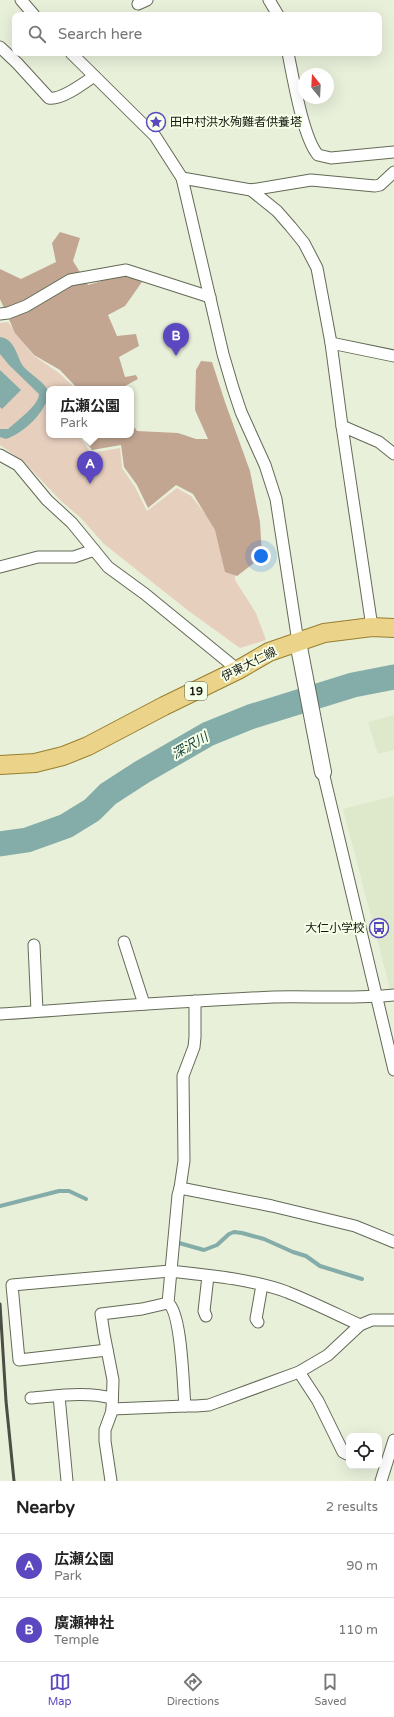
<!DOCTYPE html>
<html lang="en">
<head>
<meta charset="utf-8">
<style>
  body { margin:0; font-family:"Varela Round","Noto Sans JP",sans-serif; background:#f2f2f2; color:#222 }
  .controls { position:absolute; right:12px; bottom:12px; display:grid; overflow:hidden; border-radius:8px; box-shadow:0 4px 16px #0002 }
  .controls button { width:36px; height:36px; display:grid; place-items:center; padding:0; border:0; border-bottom:1px solid #e0e0e0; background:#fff; color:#222; font:20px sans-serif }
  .compass { position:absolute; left:298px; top:68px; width:36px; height:36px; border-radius:50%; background:#fff; box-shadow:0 4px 16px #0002; rotate:342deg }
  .you { position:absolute; left:261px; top:556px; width:14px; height:14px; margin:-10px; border:3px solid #fff; border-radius:50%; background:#1a73e8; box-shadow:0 0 0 6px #1a73e833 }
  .badge { display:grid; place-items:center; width:26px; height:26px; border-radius:50%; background:#5b47bf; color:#fff; font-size:13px; font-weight:700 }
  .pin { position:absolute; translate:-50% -33px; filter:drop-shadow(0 1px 2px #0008) }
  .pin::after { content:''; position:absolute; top:21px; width:14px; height:12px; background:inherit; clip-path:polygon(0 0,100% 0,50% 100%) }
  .popup { position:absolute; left:46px; top:386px; width:88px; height:52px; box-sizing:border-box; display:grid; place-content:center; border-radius:8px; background:#fff; filter:drop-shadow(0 1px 3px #0005); font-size:13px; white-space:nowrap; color:#767676 }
  .popup b { font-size:15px; color:#222 }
  .popup::after { content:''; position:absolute; left:50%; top:100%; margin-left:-8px; border:8px solid transparent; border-top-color:#fff }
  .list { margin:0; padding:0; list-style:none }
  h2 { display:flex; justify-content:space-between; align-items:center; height:52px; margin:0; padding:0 16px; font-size:17px }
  h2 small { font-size:13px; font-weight:400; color:#767676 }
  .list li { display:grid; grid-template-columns:26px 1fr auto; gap:12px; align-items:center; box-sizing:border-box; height:64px; padding:0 16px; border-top:1px solid #e0e0e0 }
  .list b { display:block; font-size:15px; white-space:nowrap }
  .list p { margin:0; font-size:13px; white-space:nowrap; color:#767676 }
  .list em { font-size:13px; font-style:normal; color:#767676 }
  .icon { flex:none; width:22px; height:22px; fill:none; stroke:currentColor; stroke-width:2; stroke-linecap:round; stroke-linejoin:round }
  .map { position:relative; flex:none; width:394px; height:1481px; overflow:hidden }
  .search { position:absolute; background:#fff; box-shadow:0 4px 16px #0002; left:12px; right:12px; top:12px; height:44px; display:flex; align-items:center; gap:10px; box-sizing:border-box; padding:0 14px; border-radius:8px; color:#767676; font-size:15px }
  .sheet { height:180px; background:#fff }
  nav { display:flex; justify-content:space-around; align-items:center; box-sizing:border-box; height:56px; border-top:1px solid #e0e0e0; background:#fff; font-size:11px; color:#767676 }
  nav a { display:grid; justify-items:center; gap:2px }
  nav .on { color:#5b47bf }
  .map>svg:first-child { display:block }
</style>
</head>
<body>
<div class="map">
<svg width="394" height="1481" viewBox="0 0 394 1481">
  <rect width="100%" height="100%" fill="#e8f0da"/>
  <!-- built -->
  <g fill="#dee9cb">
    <polygon points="394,715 394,750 378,754 368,722"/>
    <polygon points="394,796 394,988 390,989 343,809"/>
  </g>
  <!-- green -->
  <polygon fill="#e7cfbe" points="8,322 33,355 59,373 75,388 49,389 49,435 78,435 91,453 120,448 122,468 135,487 147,511 177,488 191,496 234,550 235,580 256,613 266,640 240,648 190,612 104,544 81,518 61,501 24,462 0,445 0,323"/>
  <!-- forest -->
  <g fill="#c2a692">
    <polygon points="60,232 80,238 73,261 88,285 125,274 142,282 125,306 108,315 117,336 136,334 139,346 119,357 125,377 136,375 138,379 125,386 126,389 78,389 60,370 34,355 15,333 0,299 0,269 21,279 56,262 52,243"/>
    <polygon points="201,361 212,362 225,402 250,471 260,522 262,557 237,576 225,572 215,530 193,494 176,485 148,508 137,485 124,467 121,445 92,450 81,435 131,435 131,423 137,431 178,433 196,439 208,439 195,410 196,370"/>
  </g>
  <!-- water -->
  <g fill="#84aca8">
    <path d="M 0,337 C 15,339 16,355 23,366 C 31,376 44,380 49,393 C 46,412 24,433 6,439 L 0,437 L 0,429 L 8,429 C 17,421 39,405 39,394 L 9,365 L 0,354 Z"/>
    <polygon points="0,370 21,390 2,409 0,407"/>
  </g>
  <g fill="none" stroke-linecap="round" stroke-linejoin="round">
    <!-- stream -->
    <g stroke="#84aca8" stroke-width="4">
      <polyline points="0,1206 59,1191 69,1191 86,1199"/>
      <polyline points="179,1243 204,1250 217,1245 229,1234 234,1232 242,1233 264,1239 293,1252 306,1256 320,1266 362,1279"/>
    </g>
    <!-- river -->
    <polyline stroke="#84aca8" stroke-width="25" points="0,844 27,840 66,826 92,810 108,794 142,772 208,734 250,717 353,685 394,677"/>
    <!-- street casing -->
    <g stroke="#636a56" stroke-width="13">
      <g id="street">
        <polyline points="21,0 34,15"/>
        <polyline points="269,0 278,15"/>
        <polyline points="138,4 147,0"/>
        <path d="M 0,47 L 17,63 L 49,98 C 62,100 84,83 94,76"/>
        <polyline points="71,53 155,136 182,178 223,354 233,388 241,412 265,465 276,499 298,642"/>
        <path d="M 288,53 C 293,77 303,138 318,155 L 331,158 L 394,152"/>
        <polyline points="182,178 251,190 311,180 375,186 380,185 394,172"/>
        <polyline points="251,190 277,211 291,227 304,243 317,268 331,343 342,426 372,627"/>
        <polyline points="0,314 8,313 26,306 70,280 126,270 210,297"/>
        <polyline points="331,343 394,356"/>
        <polyline points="342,426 379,442 394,454"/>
        <polyline points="0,455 18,465 47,500 72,523 108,567 145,594 238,670"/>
        <polyline points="0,567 38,557 74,557 94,550"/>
        <polyline points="323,772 394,1070"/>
        <polyline points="124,942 144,1004"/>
        <polyline points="34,945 37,1011"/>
        <polyline points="195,1001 195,1037 194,1047 183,1076 184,1161 180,1188 272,1206 355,1226 394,1242"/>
        <path d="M 0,1014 C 91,1008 182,1001 273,997 C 313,996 354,999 394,995"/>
        <path d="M 180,1188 L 178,1195 L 168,1303 C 182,1313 183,1386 185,1406 L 196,1406 L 209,1405 L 299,1372 L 318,1401 L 343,1452 L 349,1455"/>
        <polyline points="206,1316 204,1311 208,1276"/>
        <polyline points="258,1322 256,1319 262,1285"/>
        <path d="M 107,1350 L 19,1360 L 12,1285 L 170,1271 C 207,1275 252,1279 287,1292 C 312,1302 336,1314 360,1325"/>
        <polyline points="299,1372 328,1355 360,1325 372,1320 394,1320"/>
        <polyline points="59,1396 67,1481"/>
        <path d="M 31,1398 C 57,1396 85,1391 112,1398"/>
        <polyline points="112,1409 185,1406"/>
        <polyline points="111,1481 105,1441 105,1430 112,1411 113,1380 104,1334 101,1314 142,1309 168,1303"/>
        <polyline points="381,1481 394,1440"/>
      </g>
    </g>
    <!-- secondary casing -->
    <g stroke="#636a56" stroke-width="18">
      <polyline id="secondary" points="298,642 323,772"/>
    </g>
    <!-- primary casing -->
    <g stroke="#987f2d" stroke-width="20">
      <polyline id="primary" points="0,765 35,763 63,756 88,746 164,706 238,670 269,652 324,633 372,627 394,628"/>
    </g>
    <!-- street -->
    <use href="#street" stroke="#fff" stroke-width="11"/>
    <!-- secondary -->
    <use href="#secondary" stroke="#fff" stroke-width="16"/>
    <!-- primary -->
    <use href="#primary" stroke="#ebd38a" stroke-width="18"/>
    <!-- rail -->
    <polyline stroke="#4b4e43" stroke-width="3" points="0,1304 6,1401 14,1481"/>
  </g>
  <!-- icons -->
  <defs>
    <g id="sight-ring" transform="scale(1)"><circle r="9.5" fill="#f5fee7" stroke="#5b47bf" stroke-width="1.5"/><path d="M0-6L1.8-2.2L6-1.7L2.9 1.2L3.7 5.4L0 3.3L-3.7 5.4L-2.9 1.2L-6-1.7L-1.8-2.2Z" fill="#5b47bf"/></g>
    <g id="bus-ring" transform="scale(1)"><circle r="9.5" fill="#f5fee7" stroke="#5b47bf" stroke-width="1.5"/><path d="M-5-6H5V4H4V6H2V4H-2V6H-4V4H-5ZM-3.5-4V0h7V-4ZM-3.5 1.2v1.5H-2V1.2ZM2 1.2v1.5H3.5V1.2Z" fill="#5b47bf"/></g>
  </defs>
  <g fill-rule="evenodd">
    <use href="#sight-ring" x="156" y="122"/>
    <use href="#bus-ring" x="379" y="928"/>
  </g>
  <g text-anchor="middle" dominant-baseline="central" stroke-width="4" stroke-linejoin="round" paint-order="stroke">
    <!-- shield labels -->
    <rect fill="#f5fee7" stroke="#5a5e51" stroke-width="1" x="185" y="682" width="22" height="18" rx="3"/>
    <g font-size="11" font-weight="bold" fill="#171911">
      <text x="196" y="691">19</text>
    </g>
    <!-- poi labels -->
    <g font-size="12" fill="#171911" stroke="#f5fee7" text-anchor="start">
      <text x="170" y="122">田中村洪水殉難者供養塔</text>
      <text x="365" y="928" text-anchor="end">大仁小学校</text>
    </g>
    <!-- street labels -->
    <g font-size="12" fill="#171911" stroke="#f5fee7">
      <text transform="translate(249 664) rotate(-27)">伊東大仁線</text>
    </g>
    <!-- water labels -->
    <g font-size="13" font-style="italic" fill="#143b38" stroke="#f5fee7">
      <text transform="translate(190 746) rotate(-30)">深沢川</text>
    </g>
  </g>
</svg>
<div class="controls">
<button><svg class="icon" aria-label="locate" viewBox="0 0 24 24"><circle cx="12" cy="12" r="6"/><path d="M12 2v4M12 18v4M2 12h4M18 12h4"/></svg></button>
</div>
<svg class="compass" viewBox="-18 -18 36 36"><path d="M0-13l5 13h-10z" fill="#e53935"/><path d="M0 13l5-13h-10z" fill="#767676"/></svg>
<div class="you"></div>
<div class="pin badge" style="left:90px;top:484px">A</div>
<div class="popup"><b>広瀬公園</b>Park</div>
<div class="pin badge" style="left:176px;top:356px">B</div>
<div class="search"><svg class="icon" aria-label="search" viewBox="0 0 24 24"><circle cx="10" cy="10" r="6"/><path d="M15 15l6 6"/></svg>Search here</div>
</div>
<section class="sheet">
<h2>Nearby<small>2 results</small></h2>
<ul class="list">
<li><span class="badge">A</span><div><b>広瀬公園</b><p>Park</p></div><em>90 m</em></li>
<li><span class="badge">B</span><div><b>廣瀬神社</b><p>Temple</p></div><em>110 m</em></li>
</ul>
</section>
<nav>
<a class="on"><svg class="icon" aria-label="map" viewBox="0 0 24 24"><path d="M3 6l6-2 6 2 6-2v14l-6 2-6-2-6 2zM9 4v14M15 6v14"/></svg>Map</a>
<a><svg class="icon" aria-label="directions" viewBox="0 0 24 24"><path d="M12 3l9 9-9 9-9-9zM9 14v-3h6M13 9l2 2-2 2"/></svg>Directions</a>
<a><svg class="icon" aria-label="saved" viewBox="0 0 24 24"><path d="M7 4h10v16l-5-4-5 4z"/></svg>Saved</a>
</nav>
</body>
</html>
